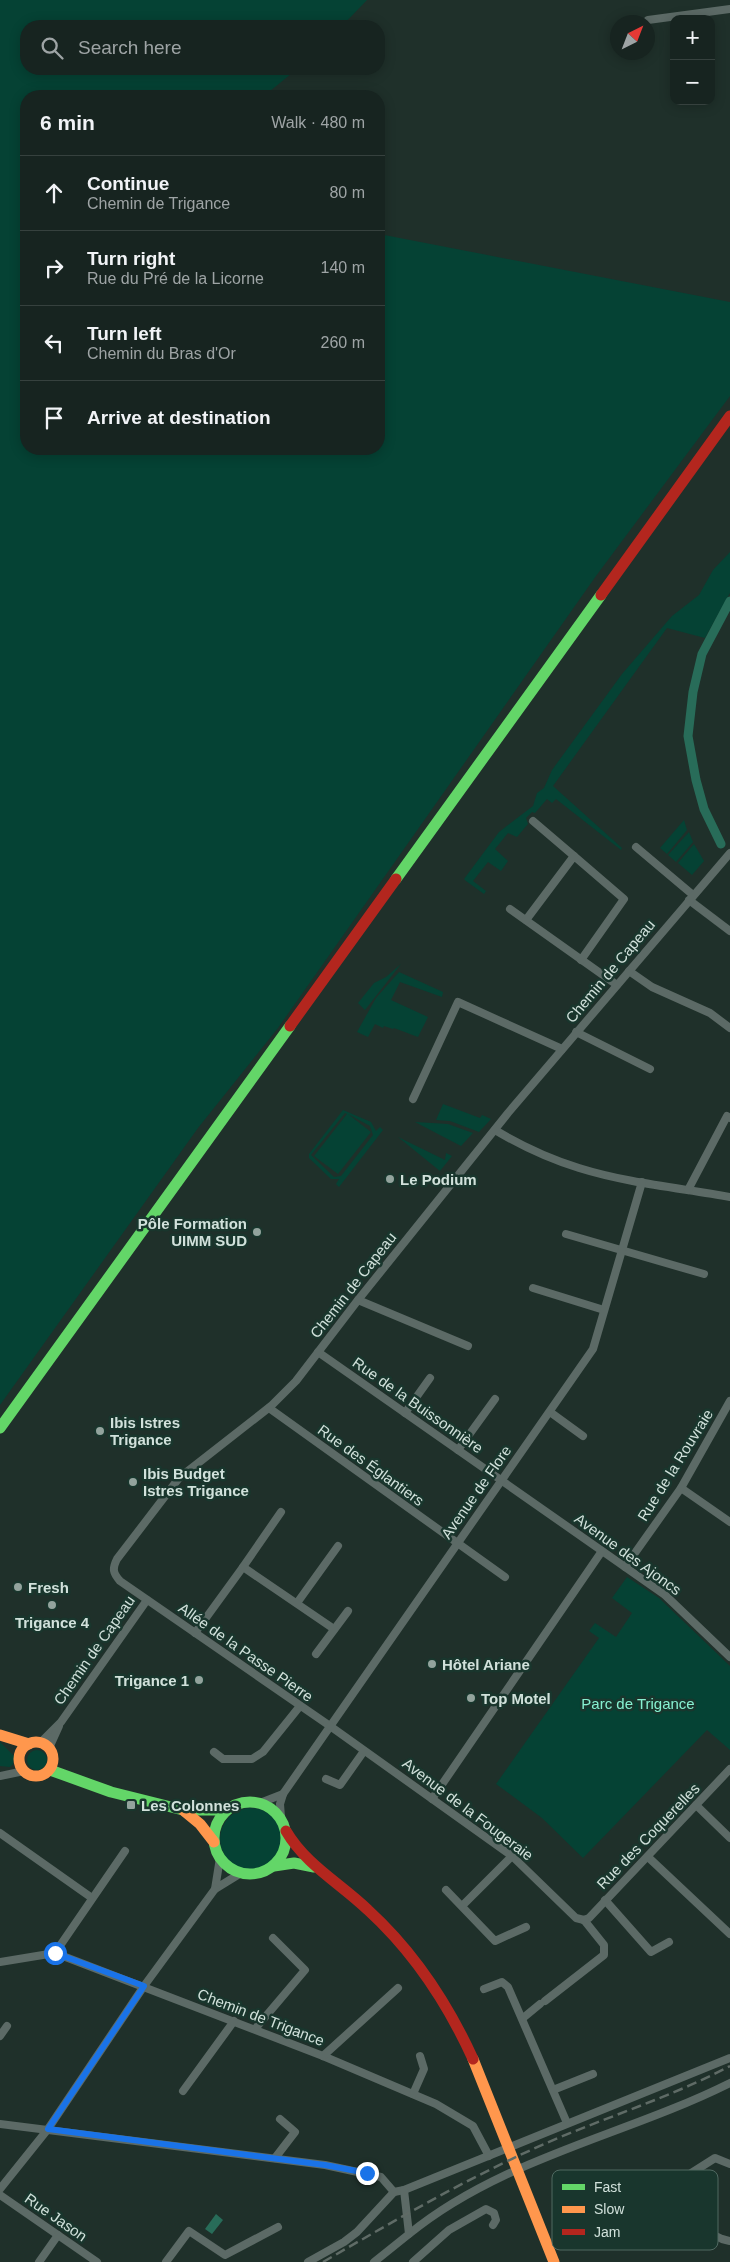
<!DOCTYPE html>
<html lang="en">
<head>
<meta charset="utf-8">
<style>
  body { margin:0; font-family:Helvetica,sans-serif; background:#24302d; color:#f1f3f6 }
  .controls { position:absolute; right:15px; top:15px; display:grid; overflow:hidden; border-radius:10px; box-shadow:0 2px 12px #0003 }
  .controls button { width:45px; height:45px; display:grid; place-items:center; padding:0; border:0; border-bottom:1px solid #36413e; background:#172420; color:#f1f3f6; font:25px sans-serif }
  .compass { position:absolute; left:610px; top:15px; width:45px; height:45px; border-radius:50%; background:#172420; box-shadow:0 2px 12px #0003; rotate:42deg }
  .stop { position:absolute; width:15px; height:15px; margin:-11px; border:4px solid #1a73e8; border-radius:50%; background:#fff }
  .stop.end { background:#1a73e8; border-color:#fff; box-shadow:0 1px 5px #0008 }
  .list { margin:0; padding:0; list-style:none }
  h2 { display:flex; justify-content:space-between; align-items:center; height:65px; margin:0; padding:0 20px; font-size:21px }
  h2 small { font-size:16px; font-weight:400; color:#9ea4a5 }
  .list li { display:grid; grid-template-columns:32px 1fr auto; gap:15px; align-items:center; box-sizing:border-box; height:75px; padding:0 20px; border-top:1px solid #36413e }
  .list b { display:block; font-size:19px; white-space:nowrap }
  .list p { margin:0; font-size:16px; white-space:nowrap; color:#9ea4a5 }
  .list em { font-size:16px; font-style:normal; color:#9ea4a5 }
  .icon { flex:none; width:28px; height:28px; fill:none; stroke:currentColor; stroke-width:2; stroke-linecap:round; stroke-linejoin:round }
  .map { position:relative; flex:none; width:730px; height:2262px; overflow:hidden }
  .search { position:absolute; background:#172420; box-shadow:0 2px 12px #0003; left:20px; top:20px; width:365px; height:55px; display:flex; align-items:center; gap:12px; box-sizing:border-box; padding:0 18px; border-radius:20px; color:#9ea4a5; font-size:19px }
  .panel { position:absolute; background:#172420; box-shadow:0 2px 12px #0003; left:20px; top:90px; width:365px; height:365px; border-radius:20px }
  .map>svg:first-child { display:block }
</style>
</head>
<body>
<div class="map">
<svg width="730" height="2262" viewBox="0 0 730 2262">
  <rect width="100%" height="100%" fill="#1f302a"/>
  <!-- green -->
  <g fill="#054234" fill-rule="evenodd">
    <polygon points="0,0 367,0 342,26 26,26 26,69 297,69 264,96 26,96 26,449 379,449 379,234 730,302 730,396 596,576 278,1028 198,1128 0,1405"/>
    <polygon points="730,552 730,593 705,638 667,628 553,786 622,848 621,850 556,799 552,803 547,799 535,813 532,812 526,818 528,824 517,837 508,833 495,849 508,861 501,871 488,862 473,881 486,891 484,894 466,881 464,879 499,832 533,806 537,793 544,788 552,770 622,674 672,616 699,595 713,570"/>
    <polygon points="684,820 687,830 667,854 660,848"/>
    <polygon points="689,832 693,842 676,862 668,855"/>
    <polygon points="694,844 704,861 692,875 678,863"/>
    <polygon points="401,964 365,1010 358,1003 374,983 386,977"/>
    <polygon points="399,972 443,992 442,997 400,982 391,1000 428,1017 418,1037 394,1028 393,1029 384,1026 383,1028 375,1024 368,1037 357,1032 376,998"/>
    <polygon points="443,1104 480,1118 482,1115 491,1119 479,1132 450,1121 436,1120"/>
    <path d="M 343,1110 L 371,1122 L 376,1131 L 380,1127 L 383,1130 L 339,1187 L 336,1184 L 339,1179 L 331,1179 L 309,1158 L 309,1154 ZM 345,1113 L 347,1114 L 314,1156 L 338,1174 L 371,1132 L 348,1114 L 370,1126 L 373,1135 L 341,1176 L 334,1177 L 311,1155 Z"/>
    <polygon points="415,1122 448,1124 473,1133 461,1146"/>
    <polygon points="398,1137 445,1160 446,1153 452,1156 440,1171"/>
    <polygon points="627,1577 659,1598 730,1666 730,1750 707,1730 583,1858 542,1818 496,1784 599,1638 589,1631 595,1623 616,1637 632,1613 612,1598"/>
    <polygon points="0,1742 14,1756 13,1764 10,1767 0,1766"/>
    <circle cx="37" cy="1760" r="10"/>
    <circle cx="251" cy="1839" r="31"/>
  </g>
  <!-- water -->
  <polygon fill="#286c59" points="216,2214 223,2220 212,2234 205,2229"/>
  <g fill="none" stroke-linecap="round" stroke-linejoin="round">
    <!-- canal -->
    <polyline stroke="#286c59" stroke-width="9" points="721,844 704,809 696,780 688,736 693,692 702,654 730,601"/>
    <!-- street -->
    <g stroke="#5c6a66" stroke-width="8">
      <polyline points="648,20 730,9"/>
      <polyline points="533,821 574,856"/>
      <polyline points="636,847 693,895"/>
      <polyline points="689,900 730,931"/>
      <polyline points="510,909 617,985"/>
      <polyline points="526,920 574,856 624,899 581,960"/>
      <polyline points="629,971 652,987 710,1013 730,1028"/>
      <polyline points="576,1032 650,1069"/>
      <polyline points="413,1099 458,1002 562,1049"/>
      <path d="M 495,1130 C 520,1145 550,1159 579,1168 C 627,1183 680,1188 730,1197"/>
      <polyline points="688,1190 727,1116 730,1118"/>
      <polyline points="566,1234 704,1274"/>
      <polyline points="533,1288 604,1310"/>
      <polyline points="358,1300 468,1346"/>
      <polyline points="318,1352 665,1595 730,1657"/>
      <polyline points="269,1408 505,1577"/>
      <polyline points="550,1412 583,1436"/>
      <polyline points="405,1413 430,1378"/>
      <polyline points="458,1450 495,1399"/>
      <polyline points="681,1488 730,1522"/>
      <polyline points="243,1567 281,1512"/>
      <polyline points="625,1567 681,1488 730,1401"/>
      <polyline points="297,1603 338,1546"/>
      <polyline points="195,1633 243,1567 334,1629"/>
      <polyline points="316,1654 348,1611"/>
      <polyline points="40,1743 61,1722 147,1600"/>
      <polyline points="49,1748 59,1726"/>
      <polyline points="214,1752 223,1759 252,1759 263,1752 300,1706"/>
      <polyline points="0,1776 24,1771"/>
      <polyline points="326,1779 340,1785 364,1751"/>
      <polyline points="432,1799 602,1551"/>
      <polyline points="260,1803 283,1794"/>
      <polyline points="696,1805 730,1838"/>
      <polyline points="281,1817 280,1804 283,1794 593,1349 642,1182"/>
      <polyline points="0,1833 92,1898"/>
      <polyline points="648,1857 730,1934"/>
      <polyline points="220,1858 215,1889 241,1873"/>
      <polyline points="446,1890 495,1941 526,1927"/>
      <polyline points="605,1900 651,1952 669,1942"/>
      <polyline points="462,1906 512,1856"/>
      <path d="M 584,1920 L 576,1918 L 512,1856 L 330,1726 L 120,1581 C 113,1573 112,1569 117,1559 L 179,1478 L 271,1406 L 296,1381 L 358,1300 L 508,1113 L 730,853"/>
      <polyline points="584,1920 589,1918 730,1769"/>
      <polyline points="55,1953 125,1851"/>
      <polyline points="0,1962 55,1953 323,2056 436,2104 473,2126 489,2156"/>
      <polyline points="484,1989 502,1982 508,1987 567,2123"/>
      <polyline points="545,2001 604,1955 604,1945 584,1920"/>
      <polyline points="523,2018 540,2004"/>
      <polyline points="255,2029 305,1970 273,1938"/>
      <polyline points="0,2036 7,2026"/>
      <polyline points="323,2056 398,1988"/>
      <polyline points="553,2090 593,2074"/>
      <polyline points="183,2091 234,2021"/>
      <polyline points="413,2094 424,2069 420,2056"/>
      <polyline points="0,2124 325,2165 381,2177 394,2192 404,2190 730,2058"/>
      <polyline points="275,2158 295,2132 280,2119"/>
      <polyline points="730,2164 715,2158 663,2191 656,2202 660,2209 722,2239 730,2241"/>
      <polyline points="0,2189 48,2129 144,1986 215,1889"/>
      <polyline points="0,2195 97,2262"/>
      <path d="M 409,2234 C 502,2158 624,2136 730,2083"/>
      <polyline points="39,2262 58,2235"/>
      <polyline points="166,2262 189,2231 225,2255 278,2227"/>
      <polyline points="308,2262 344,2242 357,2232 394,2192"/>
      <polyline points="374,2262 409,2234 404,2190"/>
      <polyline points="413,2262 449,2230 486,2209 494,2213 496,2220 493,2225"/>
    </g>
    <!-- fast -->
    <g stroke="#63d668" stroke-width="11">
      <polyline points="396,879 601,595"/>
      <polyline points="0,1428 290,1026"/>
      <polyline points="50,1770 111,1792 183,1810 226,1810"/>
      <circle cx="250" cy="1838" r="36"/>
      <polyline points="274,1866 294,1863 314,1867"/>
    </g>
    <!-- slow -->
    <g stroke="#ff974d" stroke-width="11">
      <polyline points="0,1735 29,1744"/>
      <circle cx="36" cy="1759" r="17"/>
      <polyline points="183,1810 200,1824 214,1842"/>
      <polyline points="473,2059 554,2262"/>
    </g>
    <!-- jam -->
    <g stroke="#b3261e" stroke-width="11">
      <polyline points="601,595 730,416"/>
      <polyline points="290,1026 396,879"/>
      <path d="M 286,1831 C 306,1865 340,1883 368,1910 C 414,1952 447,2002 473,2059"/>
    </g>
    <!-- rail -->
    <path stroke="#5f6b66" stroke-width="2.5" stroke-dasharray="10 5" stroke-linecap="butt" d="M 323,2262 C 401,2217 476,2173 558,2138 C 616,2114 675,2095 730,2066"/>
  </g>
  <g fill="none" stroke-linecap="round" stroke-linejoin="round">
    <!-- route -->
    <polyline stroke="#1a73e8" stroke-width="6" points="55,1953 144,1986 48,2129 325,2165 367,2173"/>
  </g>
  <!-- markers -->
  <g fill="#93a39d" stroke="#19362d" stroke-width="2">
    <circle cx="390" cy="1179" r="5"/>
    <circle cx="257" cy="1232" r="5"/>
    <circle cx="100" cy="1431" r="5"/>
    <circle cx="133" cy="1482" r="5"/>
    <circle cx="18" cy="1587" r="5"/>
    <circle cx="52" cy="1605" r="5"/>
    <circle cx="432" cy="1664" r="5"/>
    <circle cx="199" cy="1680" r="5"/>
    <circle cx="471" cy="1698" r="5"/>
    <rect x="126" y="1800" width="10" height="10" rx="2.5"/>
  </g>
  <g text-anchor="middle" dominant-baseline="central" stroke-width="5" stroke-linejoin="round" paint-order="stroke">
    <!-- street labels -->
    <g font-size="15" fill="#d1e1db" stroke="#19362d">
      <text transform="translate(610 971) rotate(-50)">Chemin de Capeau</text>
      <text transform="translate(353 1285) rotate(-52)">Chemin de Capeau</text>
      <text transform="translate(418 1405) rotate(35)">Rue de la Buissonnière</text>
      <text transform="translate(371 1465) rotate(36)">Rue des Églantiers</text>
      <text transform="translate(675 1465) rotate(-58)">Rue de la Rouvraie</text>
      <text transform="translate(476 1492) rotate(-55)">Avenue de Flore</text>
      <text transform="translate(628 1554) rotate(36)">Avenue des Ajoncs</text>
      <text transform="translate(94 1650) rotate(-55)">Chemin de Capeau</text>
      <text transform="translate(246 1652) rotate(35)">Allée de la Passe Pierre</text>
      <text transform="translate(468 1809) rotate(37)">Avenue de la Fougeraie</text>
      <text transform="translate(648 1836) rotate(-46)">Rue des Coquerelles</text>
      <text transform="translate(261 2017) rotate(21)">Chemin de Trigance</text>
      <text transform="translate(56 2217) rotate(35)">Rue Jason</text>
    </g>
    <!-- poi labels -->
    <g font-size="15" font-weight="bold" fill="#d1e1db" stroke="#19362d" text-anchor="start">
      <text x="400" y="1179">Le Podium</text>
      <text x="247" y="1223" text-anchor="end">Pôle Formation<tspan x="247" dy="17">UIMM SUD</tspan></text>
      <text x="110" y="1422">Ibis Istres<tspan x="110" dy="17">Trigance</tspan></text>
      <text x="143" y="1473">Ibis Budget<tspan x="143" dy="17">Istres Trigance</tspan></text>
      <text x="28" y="1587">Fresh</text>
      <text x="52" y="1622" text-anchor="middle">Trigance 4</text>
      <text x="442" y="1664">Hôtel Ariane</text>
      <text x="189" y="1680" text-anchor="end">Trigance 1</text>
      <text x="481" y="1698">Top Motel</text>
      <text x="141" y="1805">Les Colonnes</text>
    </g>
    <!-- park labels -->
    <g font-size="15" fill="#86f0d0" stroke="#19362d">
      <text x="638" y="1703">Parc de Trigance</text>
    </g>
  </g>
  <!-- legend -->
  <rect x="552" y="2170" width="166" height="80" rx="8" fill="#19362d" stroke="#506961" stroke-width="1"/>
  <rect x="562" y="2184" width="23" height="6" fill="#63d668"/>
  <rect x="562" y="2206" width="23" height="7" fill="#ff974d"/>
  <rect x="562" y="2229" width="23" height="6" fill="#b3261e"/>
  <g font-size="14" fill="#d1e1db">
    <text x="594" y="2192">Fast</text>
    <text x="594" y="2214">Slow</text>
    <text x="594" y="2237">Jam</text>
  </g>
</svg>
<div class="controls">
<button>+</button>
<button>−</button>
</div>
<svg class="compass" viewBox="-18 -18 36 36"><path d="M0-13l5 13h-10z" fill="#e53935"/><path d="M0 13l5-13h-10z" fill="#9ea4a5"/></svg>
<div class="stop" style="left:55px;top:1953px"></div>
<div class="stop end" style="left:367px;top:2173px"></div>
<div class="search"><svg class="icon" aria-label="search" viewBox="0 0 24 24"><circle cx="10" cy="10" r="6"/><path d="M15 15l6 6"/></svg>Search here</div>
<section class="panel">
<h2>6 min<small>Walk · 480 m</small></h2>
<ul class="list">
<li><svg class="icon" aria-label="ahead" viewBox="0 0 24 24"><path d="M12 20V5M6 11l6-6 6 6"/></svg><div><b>Continue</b><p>Chemin de Trigance</p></div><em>80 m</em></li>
<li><svg class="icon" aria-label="right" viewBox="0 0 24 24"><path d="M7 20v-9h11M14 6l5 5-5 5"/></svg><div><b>Turn right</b><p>Rue du Pré de la Licorne</p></div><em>140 m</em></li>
<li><svg class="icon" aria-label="left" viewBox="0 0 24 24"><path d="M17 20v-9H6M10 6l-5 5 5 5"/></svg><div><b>Turn left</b><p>Chemin du Bras d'Or</p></div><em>260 m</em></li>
<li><svg class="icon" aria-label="arrive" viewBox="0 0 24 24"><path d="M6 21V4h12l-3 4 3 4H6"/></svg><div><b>Arrive at destination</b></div></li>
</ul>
</section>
</div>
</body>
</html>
